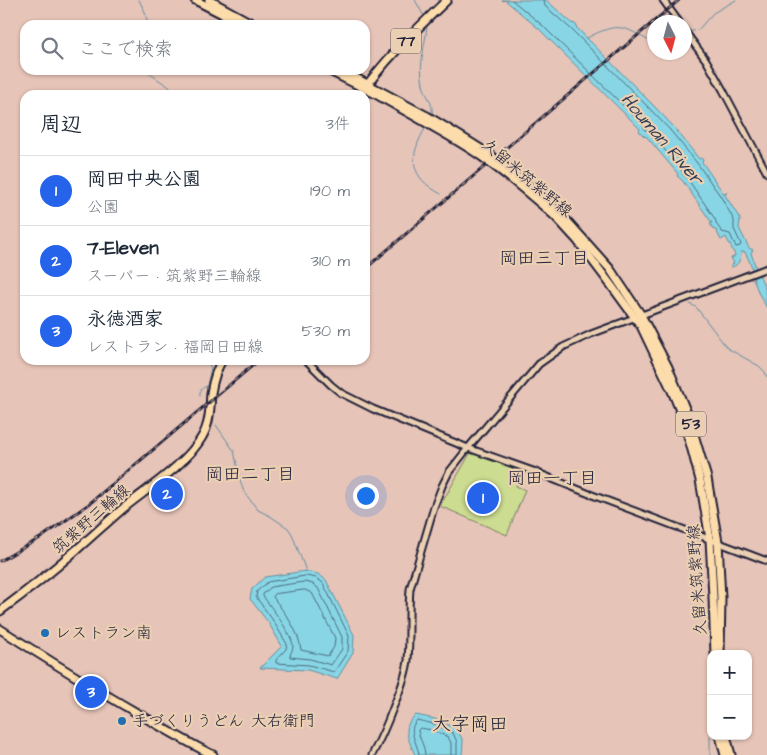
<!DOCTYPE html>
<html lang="ja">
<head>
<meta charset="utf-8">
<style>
  body { margin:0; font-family:"Architects Daughter","Klee One",sans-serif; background:#f2f2f3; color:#1f2937 }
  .controls { position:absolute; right:15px; bottom:15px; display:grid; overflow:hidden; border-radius:10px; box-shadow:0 1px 4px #0004 }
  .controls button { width:45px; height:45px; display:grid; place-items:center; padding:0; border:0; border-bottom:1px solid #e0e1e3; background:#fff; color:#1f2937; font:25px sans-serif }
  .compass { position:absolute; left:647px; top:15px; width:45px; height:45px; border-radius:50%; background:#fff; box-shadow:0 1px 4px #0004; rotate:174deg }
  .you { position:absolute; left:365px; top:495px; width:18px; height:18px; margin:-12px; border:4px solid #fff; border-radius:50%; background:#1a73e8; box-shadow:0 0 0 8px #1a73e833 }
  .badge { display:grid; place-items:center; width:32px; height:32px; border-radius:50%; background:#2563eb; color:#fff; font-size:16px; font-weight:700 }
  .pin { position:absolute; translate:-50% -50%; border:2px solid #fff; box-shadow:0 1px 5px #0006 }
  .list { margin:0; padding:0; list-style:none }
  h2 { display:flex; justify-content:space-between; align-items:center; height:65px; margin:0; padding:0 20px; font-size:21px }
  h2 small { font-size:16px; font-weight:400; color:#747a83 }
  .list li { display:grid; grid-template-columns:32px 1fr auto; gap:15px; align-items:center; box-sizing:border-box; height:70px; padding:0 20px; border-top:1px solid #e0e1e3 }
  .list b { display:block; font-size:19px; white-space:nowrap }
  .list p { margin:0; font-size:16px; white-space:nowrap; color:#747a83 }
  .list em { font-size:16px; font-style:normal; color:#747a83 }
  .icon { flex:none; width:28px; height:28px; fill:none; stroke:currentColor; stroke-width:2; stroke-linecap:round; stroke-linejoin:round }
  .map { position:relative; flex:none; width:767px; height:755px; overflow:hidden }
  .search { position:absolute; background:#fff; box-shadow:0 1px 4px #0004; left:20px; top:20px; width:350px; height:55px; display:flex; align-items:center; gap:12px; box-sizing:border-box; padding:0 18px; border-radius:15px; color:#747a83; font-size:19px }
  .panel { position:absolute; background:#fff; box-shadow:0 1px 4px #0004; left:20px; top:90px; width:350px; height:275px; border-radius:15px }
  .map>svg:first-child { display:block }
</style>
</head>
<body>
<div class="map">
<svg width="767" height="755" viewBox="0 0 767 755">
  <rect width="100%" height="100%" fill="#e7c4b8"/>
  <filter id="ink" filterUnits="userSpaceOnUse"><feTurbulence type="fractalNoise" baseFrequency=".02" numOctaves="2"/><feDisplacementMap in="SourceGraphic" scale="10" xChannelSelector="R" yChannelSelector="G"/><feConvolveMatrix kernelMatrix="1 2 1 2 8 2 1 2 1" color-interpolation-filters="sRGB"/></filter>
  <g filter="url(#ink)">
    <!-- green -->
    <polygon fill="#ccdc90" stroke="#777f66" points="471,452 522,471 516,486 525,490 507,535 440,506"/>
    <!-- water -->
    <g fill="#88d6e5" stroke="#5f8ea1">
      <path d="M 502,0 L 546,0 L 573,24 L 574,23 L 577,26 L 576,27 L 652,104 L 674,127 L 699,159 L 701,158 L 703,160 L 702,162 L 724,194 L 727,192 L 725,195 L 740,219 L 739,228 L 749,248 L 753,250 L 751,253 L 755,265 L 765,288 L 767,308 L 759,294 L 754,281 L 752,267 L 745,252 L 741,252 C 741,258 739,266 731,267 L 731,265 L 734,263 L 731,258 L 734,257 L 735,255 L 726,237 L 721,240 L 716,230 L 714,230 L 710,224 L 712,223 L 682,180 L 677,176 L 678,174 L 646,136 L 645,137 L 639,131 L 640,129 L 539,29 L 505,0 L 504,1 Z"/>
      <polygon points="306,571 318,574 326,580 354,635 353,653 337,679 308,670 260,668 282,646 268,622 250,599 252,589 265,577"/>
      <path d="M 416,715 L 435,719 L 457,729 L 463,741 L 462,755 L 415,755 C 409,740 400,727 416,715 Z"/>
    </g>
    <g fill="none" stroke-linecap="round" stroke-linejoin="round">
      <!-- shore -->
      <g stroke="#4b6a7f" stroke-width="1">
        <polyline points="512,0 542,25 643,125 645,130 651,133 682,171 683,175 687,178 715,219 717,225 722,232 730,234 736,247 740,246 741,244 734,229 734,220 721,197 697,163 670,130 648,107 571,29 545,6 543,0"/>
        <polygon points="306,576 316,578 323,583 349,636 348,651 334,672 309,665 276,663 276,660 286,649 287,644 272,619 256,597 257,591 268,582"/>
        <path d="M 305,582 L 313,584 L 318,588 L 342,637 L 342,649 L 331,665 L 310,659 L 290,657 C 290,653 293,650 293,646 C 293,635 270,606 263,596 L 263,594 L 271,587 Z"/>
        <path d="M 305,590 L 312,593 L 335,638 L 334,647 L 328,656 L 301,650 C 299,630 285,614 273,597 L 275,594 Z"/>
        <path d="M 419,755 C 418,743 406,731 417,720 L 434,724 L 453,733 L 457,742 L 457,755"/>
        <path d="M 425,755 C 425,746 419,739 418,730 L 420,728 L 432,730 L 448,737 L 451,743 L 451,755"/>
      </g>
      <!-- stream -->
      <g stroke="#5f8ea1" stroke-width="1">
        <polyline points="139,0 145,12 148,25"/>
        <polyline points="415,0 425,18"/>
        <path d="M 427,24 C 426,45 418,62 423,84 C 425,95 434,103 432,114"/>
        <polyline points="688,32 698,30 713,13 736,0"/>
        <path d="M 587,38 C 619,21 624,26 654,44"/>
        <polyline points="148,70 150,74 168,86 170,88 172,95"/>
        <path d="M 426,127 C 408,157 409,177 441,194"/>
        <polyline points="690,304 696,307 727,348 759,366 765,372 767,377"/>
        <path d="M 200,396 C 199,390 202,388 207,386 L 211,368 L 207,360"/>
        <polyline points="216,425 234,451 241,484 244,492 258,510 270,516 288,528 292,534 306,571"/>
        <polyline points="710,736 710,755"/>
      </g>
      <!-- minor casing -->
      <g stroke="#22223b" stroke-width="9">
        <g id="minor">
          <polyline points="663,0 679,22"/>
          <polyline points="684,30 706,60 723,90 767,173"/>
          <polyline points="306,360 331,385 341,393 373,409 468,448 533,471 587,493 767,561"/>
          <path d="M 372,755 C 380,740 387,724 393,708 C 399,693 406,677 408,660 C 410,636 408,613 410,589 L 434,507 L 442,486 L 449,472 L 468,448 L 539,364 L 563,347 L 591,334 L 767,268"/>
        </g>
      </g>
      <!-- major casing -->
      <g stroke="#22223b" stroke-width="11">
        <g id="major">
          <polyline points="195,0 244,25"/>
          <polyline points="209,0 255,25"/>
          <polyline points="328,70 372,92 425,122"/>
          <polyline points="341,70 427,116"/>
          <path d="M 360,95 C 384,60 416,30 447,0"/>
          <polyline points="559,212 610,269 641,315 668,367 689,418 707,478 718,542 721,598 720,654"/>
          <polyline points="555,216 577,240 611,285 641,326 672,391 683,418 692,450 700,480 710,539 713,597 715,654"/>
          <path d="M 0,611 C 26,592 51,572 75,551 C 90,538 105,524 120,511 C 145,490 186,465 202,437 C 210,424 210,407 211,393 C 213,381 216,370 222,360"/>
          <path d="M 0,629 C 45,658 90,686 137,713 C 162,727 187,742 213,755"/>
          <polyline points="720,736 725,755"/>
          <polyline points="726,736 731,755"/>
        </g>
      </g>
      <!-- minor -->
      <use href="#minor" stroke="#ebcfb2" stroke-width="5"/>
      <!-- major -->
      <use href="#major" stroke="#fddcac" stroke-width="7"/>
      <!-- rail casing -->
      <g stroke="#22223b" stroke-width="3">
        <g id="rail">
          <polyline points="365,269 679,0"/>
          <polyline points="0,561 42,537 89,504 259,360"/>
        </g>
      </g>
      <!-- rail -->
      <use href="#rail" stroke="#ebcfb2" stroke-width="1" stroke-dasharray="4" stroke-linecap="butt"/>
      <!-- major-bridge casing -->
      <g stroke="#22223b" stroke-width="11" stroke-linecap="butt">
        <g id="major-bridge">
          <path d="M 427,116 C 447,128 467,140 487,153 C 512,171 536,192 559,212"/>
          <path d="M 425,122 C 445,134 466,145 485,159 C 509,176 532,196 555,216"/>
        </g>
      </g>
      <!-- major-bridge -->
      <use href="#major-bridge" stroke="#fddcac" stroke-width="7"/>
    </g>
  </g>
  <!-- markers -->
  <g fill="#1f6fb2" stroke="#ebcfb2" stroke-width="2">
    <circle cx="45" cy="633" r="5"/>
    <circle cx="122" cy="721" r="5"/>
  </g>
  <g text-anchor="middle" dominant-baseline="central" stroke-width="4.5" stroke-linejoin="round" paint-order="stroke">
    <!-- shield labels -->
    <g fill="#ebcfb2" stroke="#5e565f" stroke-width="1">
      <rect x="391" y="28.5" width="30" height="25" rx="4"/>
      <rect x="676" y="411.5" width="30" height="25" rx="4"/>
    </g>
    <g font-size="15" font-weight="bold" fill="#22223b">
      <text x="406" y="41">77</text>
      <text x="691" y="424">53</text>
    </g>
    <!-- street labels -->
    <g font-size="16" fill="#22223b" stroke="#ebcfb2">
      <text transform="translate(527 178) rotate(40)">久留米筑紫野線</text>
      <text transform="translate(91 519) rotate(-41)">筑紫野三輪線</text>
      <text transform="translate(697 580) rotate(-94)">久留米筑紫野線</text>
    </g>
    <!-- poi labels -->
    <g font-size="16" fill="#22223b" stroke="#ebcfb2" text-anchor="start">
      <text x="55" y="633">レストラン南</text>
      <text x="132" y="721">手づくりうどん 大右衛門</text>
    </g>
    <!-- water labels -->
    <g font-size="18" font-style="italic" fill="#313d54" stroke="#ebcfb2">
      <text transform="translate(662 139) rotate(49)">Houman River</text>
    </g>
    <!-- neighbourhood labels -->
    <g font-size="18" fill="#22223b" stroke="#ebcfb2">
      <text x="544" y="258">岡田三丁目</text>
      <text x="250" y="474">岡田二丁目</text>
      <text x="552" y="478">岡田一丁目</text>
    </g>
    <!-- quarter labels -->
    <g font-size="19" fill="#22223b" stroke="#ebcfb2">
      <text x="470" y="724">大字岡田</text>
    </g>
  </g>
</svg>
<div class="controls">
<button>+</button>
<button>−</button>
</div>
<svg class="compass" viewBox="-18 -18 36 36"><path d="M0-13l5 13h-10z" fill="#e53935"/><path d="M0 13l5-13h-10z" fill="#747a83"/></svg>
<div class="you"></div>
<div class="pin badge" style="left:483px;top:498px">1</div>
<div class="pin badge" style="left:167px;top:494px">2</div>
<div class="pin badge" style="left:91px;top:692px">3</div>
<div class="search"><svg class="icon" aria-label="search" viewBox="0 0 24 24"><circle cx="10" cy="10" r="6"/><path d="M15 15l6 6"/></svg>ここで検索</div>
<section class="panel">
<h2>周辺<small>3件</small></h2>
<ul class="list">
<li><span class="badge">1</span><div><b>岡田中央公園</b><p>公園</p></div><em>190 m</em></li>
<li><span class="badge">2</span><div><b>7-Eleven</b><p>スーパー · 筑紫野三輪線</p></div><em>310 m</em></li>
<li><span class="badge">3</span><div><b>永徳酒家</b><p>レストラン · 福岡日田線</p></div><em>530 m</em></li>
</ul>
</section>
</div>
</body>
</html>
